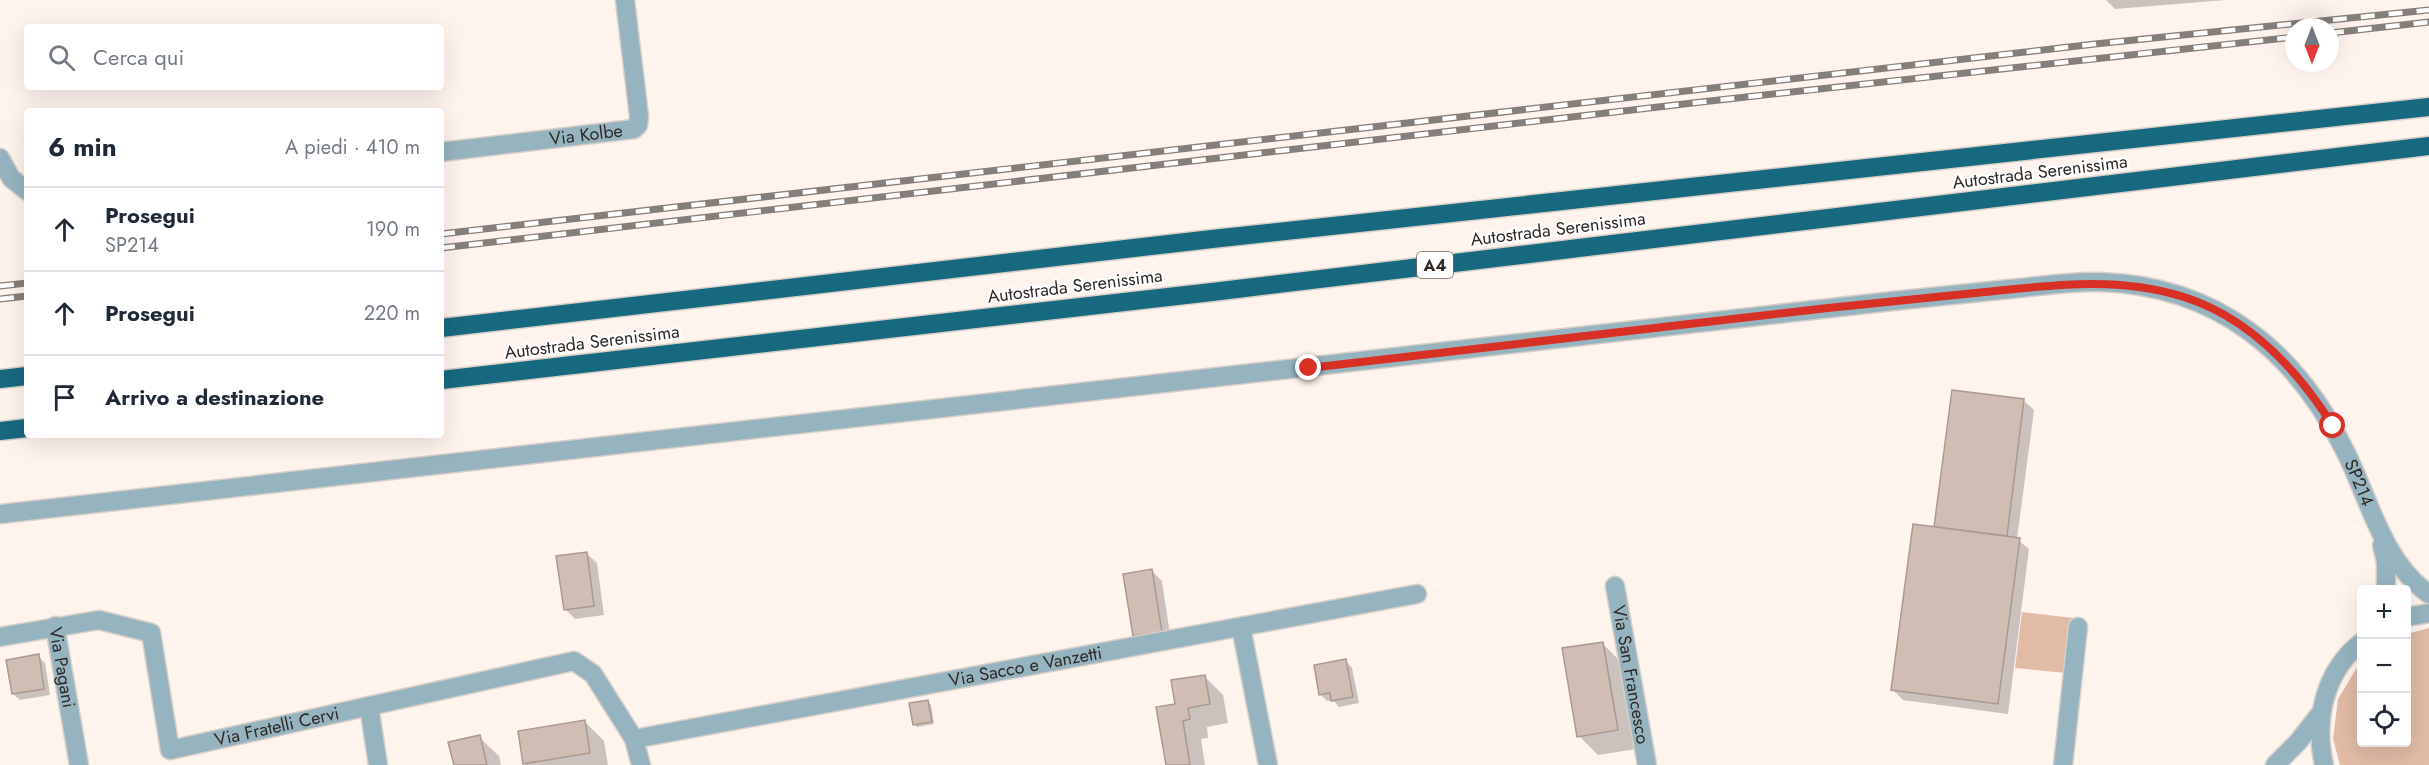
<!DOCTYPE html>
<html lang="it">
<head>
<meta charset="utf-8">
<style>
  body { margin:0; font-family:Jost,sans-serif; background:#f2f2f3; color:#1f2937 }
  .controls { position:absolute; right:18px; bottom:18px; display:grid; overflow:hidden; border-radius:6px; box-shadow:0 6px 24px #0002 }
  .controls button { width:54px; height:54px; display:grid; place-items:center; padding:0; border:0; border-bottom:2px solid #e0e1e3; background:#fff; color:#1f2937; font:30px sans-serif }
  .compass { position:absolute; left:2285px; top:18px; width:54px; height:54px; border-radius:50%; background:#fff; box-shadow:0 6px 24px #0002; rotate:180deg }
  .stop { position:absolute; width:18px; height:18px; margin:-14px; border:4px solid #d93025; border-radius:50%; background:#fff }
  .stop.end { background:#d93025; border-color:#fff; box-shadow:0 2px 6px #0008 }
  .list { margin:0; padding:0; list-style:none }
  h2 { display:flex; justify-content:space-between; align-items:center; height:78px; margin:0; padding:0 24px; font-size:26px }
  h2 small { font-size:20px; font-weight:400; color:#747a83 }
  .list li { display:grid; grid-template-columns:39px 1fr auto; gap:18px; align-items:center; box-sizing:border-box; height:84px; padding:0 24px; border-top:2px solid #e0e1e3 }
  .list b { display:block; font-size:22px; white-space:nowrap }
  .list p { margin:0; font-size:20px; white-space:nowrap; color:#747a83 }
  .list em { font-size:20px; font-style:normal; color:#747a83 }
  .icon { flex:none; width:33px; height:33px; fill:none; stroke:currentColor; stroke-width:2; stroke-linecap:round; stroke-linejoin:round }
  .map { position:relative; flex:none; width:2429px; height:765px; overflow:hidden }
  .search { position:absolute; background:#fff; box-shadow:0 6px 24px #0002; left:24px; top:24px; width:420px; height:66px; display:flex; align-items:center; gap:15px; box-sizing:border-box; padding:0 21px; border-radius:6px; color:#747a83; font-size:22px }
  .panel { position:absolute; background:#fff; box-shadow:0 6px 24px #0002; left:24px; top:108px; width:420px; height:330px; border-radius:6px }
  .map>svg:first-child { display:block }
</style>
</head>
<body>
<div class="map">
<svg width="2429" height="765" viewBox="0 0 2429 765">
  <rect width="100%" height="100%" fill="#fef3ed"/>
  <!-- green -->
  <g fill="#e1bba6">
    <polygon points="2022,612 2073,618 2066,673 2015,668"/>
    <polygon points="2429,628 2429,765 2340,765 2333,739 2338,699 2361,661 2362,742 2406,742 2407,634"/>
  </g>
  <!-- shadow -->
  <g fill="#0003">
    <polygon points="2106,0 2226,0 2115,9"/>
    <polygon points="2023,400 2034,410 2017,539 2029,549 2008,714 1903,700 1893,690"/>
    <polygon points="586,553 597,563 604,615 575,619 565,609"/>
    <polygon points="1152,571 1162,581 1171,641 1145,646 1135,636"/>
    <polygon points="1602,643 1621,662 1636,749 1598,755 1579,736"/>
    <polygon points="38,656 45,663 50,695 20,700 13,694"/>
    <polygon points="1346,661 1352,668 1359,703 1339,707 1333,700 1327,701 1320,694"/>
    <polygon points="1204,676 1223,695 1228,723 1207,727 1208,738 1201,739 1205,765 1168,765 1177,705"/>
    <polygon points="928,702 931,705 934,724 917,727 914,724"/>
    <polygon points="585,722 604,741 608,765 526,765 524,763"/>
    <polygon points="479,737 499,756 501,765 455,765"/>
  </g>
  <!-- building -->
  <g fill="#d0beb4" stroke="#aa9990" stroke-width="1.5">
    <polygon points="1952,390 2024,399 2007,536 1934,527"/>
    <polygon points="1913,524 2020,538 1998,704 1891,690"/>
    <polygon points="587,552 594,606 564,610 556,556"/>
    <polygon points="1152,569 1162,632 1133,636 1123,574"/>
    <polygon points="1603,642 1618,730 1577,737 1562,648"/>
    <polygon points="39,654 44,689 12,694 6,660"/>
    <polygon points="1346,659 1353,697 1331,701 1330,693 1319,695 1314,665"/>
    <polygon points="1205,675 1210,704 1188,708 1190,719 1183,721 1190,765 1166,765 1156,707 1175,704 1171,680"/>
    <polygon points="928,700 932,722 913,725 909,703"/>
    <polygon points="585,720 590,753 523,764 518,731"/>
    <polygon points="480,735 487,765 454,765 448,742"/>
  </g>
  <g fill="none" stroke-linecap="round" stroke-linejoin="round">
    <!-- minor casing -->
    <g stroke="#d9cfc9" stroke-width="21">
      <g id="minor">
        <path id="s1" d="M 441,152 L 634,129 L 638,125 L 639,116 L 625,0"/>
        <polyline points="0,158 11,178 27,191"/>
        <path id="s2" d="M 1615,586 L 1647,765"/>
        <path id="s3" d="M 55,626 L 79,765"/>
        <polyline points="1241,627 1268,765"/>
        <path id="s4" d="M 0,637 L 99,620 L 151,633 L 170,750 L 574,661 L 593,674 L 634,739 L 641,765"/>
        <polyline points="369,706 378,765"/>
        <path id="s5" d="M 634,739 L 1417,594"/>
        <polyline points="2063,765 2078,627"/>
      </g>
    </g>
    <!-- tertiary casing -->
    <g stroke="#d9cfc9" stroke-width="21">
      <g id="tertiary">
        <path id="s6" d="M 0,514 L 1893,301 C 1936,297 1978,292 2020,288 C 2047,285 2074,281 2101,282 C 2217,286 2296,351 2345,451 C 2370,500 2382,561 2429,594"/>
        <polyline points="2382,545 2386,562 2386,590"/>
        <polyline points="2406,617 2429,613"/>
        <polyline points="2275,765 2298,742 2320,714"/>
        <path d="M 2324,765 C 2314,720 2324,671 2362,642"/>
      </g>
    </g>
    <!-- motorway casing -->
    <g stroke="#d9cfc9" stroke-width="21">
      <g id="motorway">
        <polyline points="441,328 1212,239 2429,107"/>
        <polyline points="0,379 27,376"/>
        <polyline points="441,380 1212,292 2429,146"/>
        <polyline points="0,431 27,428"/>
      </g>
    </g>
    <!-- minor -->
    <use href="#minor" stroke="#96b4c0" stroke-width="18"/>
    <!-- tertiary -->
    <use href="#tertiary" stroke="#96b4c0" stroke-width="18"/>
    <!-- motorway -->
    <use href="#motorway" stroke="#176980" stroke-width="18"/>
    <!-- rail casing -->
    <g stroke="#867e79" stroke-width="7">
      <g id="rail">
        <polyline points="2330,33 2429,22"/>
        <polyline points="441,234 2095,44 2429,10"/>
        <polyline points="441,248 1710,101 2294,37"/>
        <polyline points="0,286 27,283"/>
        <polyline points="0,299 27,296"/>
      </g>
    </g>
    <!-- rail -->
    <use href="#rail" stroke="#fff" stroke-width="4.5" stroke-dasharray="14" stroke-linecap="butt"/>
  </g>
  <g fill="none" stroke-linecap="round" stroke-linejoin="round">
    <!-- route -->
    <path stroke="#d93025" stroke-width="8" d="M 1309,368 C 1482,348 1655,328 1828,308 C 1880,303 1932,297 1985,292 C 2053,285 2118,276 2184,297 C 2250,318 2297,369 2333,426"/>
  </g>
  <g text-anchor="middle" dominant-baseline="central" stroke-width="4.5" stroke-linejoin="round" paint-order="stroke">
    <!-- shield labels -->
    <rect fill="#fff" stroke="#6d6966" stroke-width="1.5" x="1417" y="252" width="36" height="26" rx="4.5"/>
    <g font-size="16" font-weight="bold" fill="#2f2925">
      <text x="1435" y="265">A4</text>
    </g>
    <!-- street labels -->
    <g font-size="18" fill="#2f2925" stroke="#fff">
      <text stroke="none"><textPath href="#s1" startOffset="146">Via Kolbe</textPath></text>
      <text transform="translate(2040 172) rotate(-7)">Autostrada Serenissima</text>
      <text transform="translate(1558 229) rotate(-7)">Autostrada Serenissima</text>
      <text transform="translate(1075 286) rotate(-7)">Autostrada Serenissima</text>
      <text transform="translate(592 342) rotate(-7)">Autostrada Serenissima</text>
      <text stroke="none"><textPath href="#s6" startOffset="2462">SP214</textPath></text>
      <text stroke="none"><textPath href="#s5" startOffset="398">Via Sacco e Vanzetti</textPath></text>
      <text stroke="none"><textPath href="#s3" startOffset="42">Via Pagani</textPath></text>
      <text stroke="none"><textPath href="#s2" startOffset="90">Via San Francesco</textPath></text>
      <text stroke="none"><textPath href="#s4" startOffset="382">Via Fratelli Cervi</textPath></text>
    </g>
  </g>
</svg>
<div class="controls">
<button>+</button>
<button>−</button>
<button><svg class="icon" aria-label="locate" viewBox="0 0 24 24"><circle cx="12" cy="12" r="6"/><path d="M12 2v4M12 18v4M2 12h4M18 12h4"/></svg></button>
</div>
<svg class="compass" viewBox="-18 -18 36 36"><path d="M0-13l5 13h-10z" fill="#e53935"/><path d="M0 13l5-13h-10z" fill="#747a83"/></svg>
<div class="stop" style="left:2333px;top:426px"></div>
<div class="stop end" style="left:1309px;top:368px"></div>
<div class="search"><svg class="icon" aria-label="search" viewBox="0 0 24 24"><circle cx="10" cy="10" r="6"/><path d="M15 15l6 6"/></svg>Cerca qui</div>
<section class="panel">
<h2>6 min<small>A piedi · 410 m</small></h2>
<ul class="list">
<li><svg class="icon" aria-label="ahead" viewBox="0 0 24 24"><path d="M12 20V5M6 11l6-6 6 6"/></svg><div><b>Prosegui</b><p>SP214</p></div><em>190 m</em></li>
<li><svg class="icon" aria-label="ahead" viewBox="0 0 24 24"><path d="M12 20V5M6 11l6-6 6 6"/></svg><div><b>Prosegui</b></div><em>220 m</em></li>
<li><svg class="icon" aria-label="arrive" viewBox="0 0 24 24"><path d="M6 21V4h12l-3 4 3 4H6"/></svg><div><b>Arrivo a destinazione</b></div></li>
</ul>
</section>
</div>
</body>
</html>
